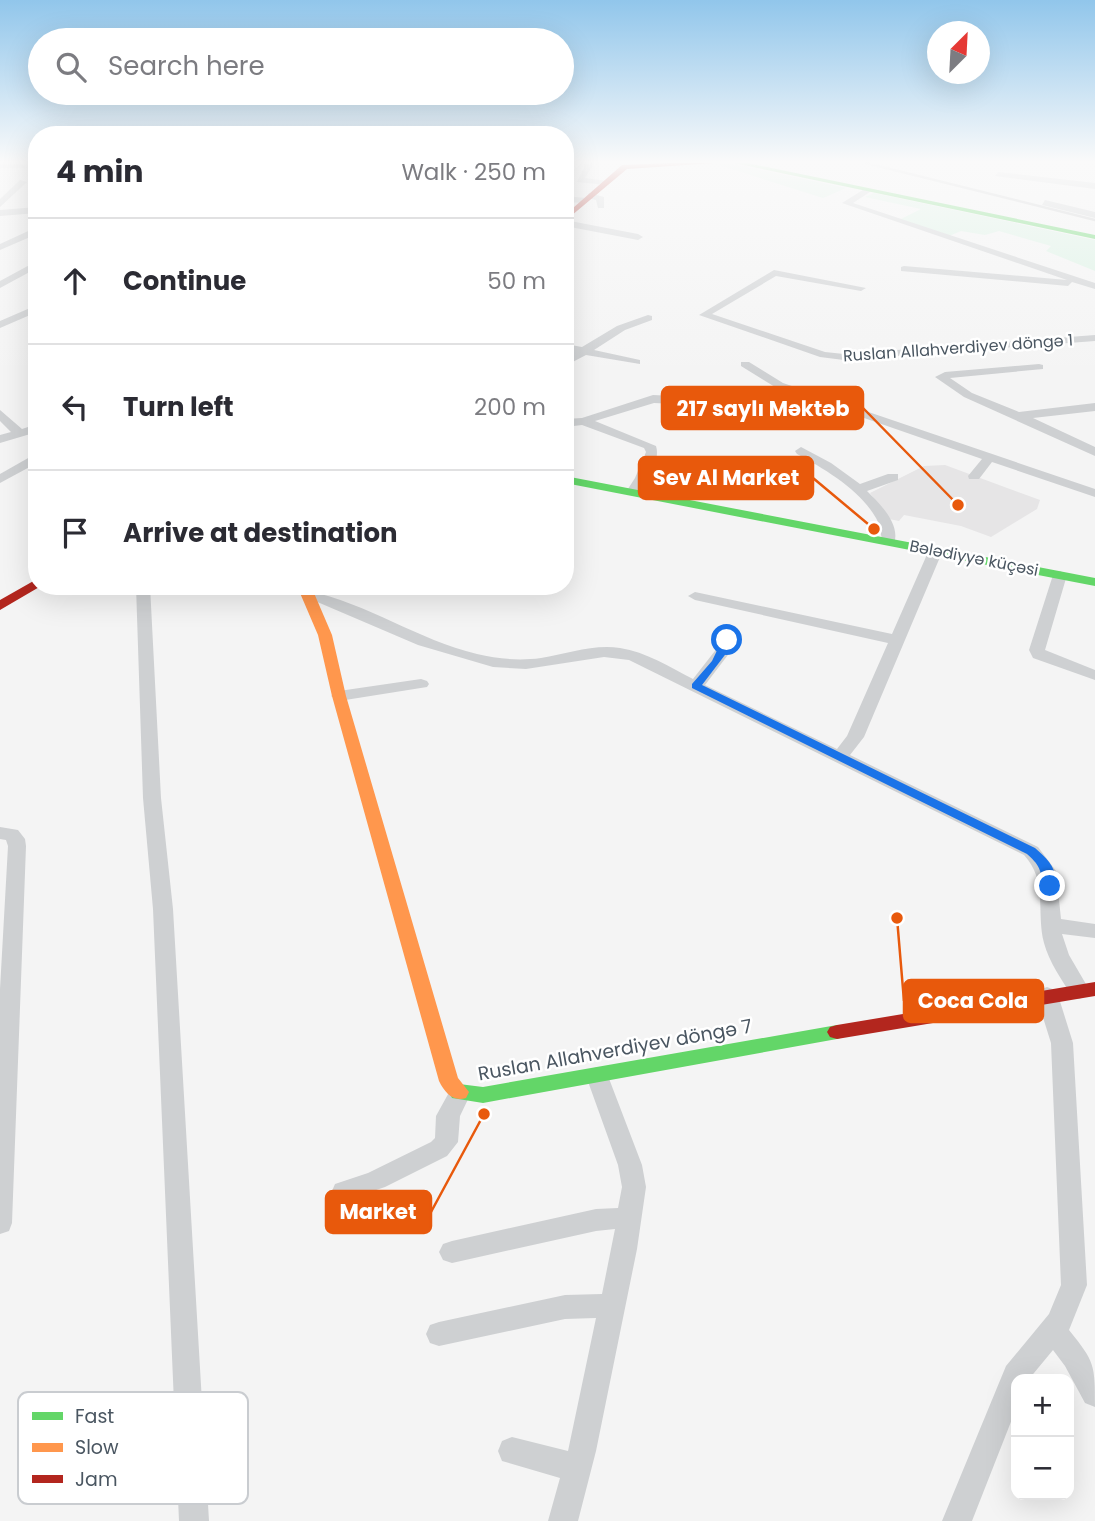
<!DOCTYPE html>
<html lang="en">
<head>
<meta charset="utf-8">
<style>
  body { margin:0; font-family:Poppins,sans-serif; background:#f2f2f3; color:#2b2b33 }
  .controls { position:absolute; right:21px; bottom:21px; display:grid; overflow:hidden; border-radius:14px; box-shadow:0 7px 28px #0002 }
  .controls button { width:63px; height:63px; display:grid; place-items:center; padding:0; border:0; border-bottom:2px solid #e1e1e2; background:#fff; color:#2b2b33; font:35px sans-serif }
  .compass { position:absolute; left:927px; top:21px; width:63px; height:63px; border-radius:50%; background:#fff; box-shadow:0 7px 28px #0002; rotate:24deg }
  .stop { position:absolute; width:21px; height:21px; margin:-16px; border:5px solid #1a73e8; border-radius:50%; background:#fff }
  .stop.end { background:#1a73e8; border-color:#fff; box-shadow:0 2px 7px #0008 }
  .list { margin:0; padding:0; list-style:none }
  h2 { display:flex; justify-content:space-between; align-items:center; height:91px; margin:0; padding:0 28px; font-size:30px }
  h2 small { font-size:23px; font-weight:400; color:#7c7c81 }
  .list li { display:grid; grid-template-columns:46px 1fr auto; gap:21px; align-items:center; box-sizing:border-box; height:126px; padding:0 28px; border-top:2px solid #e1e1e2 }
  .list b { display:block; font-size:26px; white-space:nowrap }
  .list em { font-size:23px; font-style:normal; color:#7c7c81 }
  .icon { flex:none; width:38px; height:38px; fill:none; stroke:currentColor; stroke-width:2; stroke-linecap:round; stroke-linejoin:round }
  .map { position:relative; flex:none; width:1095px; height:1521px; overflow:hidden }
  .search { position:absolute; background:#fff; box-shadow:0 7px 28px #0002; left:28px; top:28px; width:546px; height:77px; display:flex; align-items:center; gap:18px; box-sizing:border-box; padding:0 24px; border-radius:38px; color:#7c7c81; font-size:26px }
  .panel { position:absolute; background:#fff; box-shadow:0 7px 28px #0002; left:28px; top:126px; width:546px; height:469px; border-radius:28px }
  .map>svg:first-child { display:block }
</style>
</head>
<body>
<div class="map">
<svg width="1095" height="1521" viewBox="0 0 1095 1521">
  <rect width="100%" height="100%" fill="#f4f4f4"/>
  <!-- education -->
  <polygon fill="#e6e5e6" points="945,465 1040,500 1037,509 991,537 961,526 904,515 899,521 889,519 870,493 924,466"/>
  <!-- green -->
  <g fill="#d9f2e3">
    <polygon points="727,163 846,188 823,198 719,165"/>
    <polygon points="874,193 1095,240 1095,271 1046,251 1051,246 999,231 985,235 961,231 949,236 899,220 921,209 865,197"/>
  </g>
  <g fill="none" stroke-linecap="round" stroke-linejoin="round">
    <!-- street -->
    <g fill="#ced0d2" fill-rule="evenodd">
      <polygon points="586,163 594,163 585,178 607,181 607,185 577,182"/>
      <rect x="0" y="164" width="37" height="4"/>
      <polygon points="998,172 1095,183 1095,189 995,176"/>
      <polygon points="20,180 27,182 0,207 0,199"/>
      <polygon points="866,188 873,190 853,203 1095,283 1095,289 1072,282 1068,286 901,271 901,267 904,266 1067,280 842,203"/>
      <polygon points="589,193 604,197 604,208 598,208 596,200 588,198 585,203 565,202 565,196 586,198"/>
      <polygon points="1045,200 1095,212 1095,218 1042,205"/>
      <polygon points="37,207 37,213 0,216 0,210"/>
      <polygon points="565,220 638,234 643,237 638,240 565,226"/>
      <polygon points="37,227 37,234 0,250 0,244"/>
      <polygon points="37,261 37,268 0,288 0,281"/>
      <polygon points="774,270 866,288 861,291 776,276 712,314 825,352 844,354 1095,335 1095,341 844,360 820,357 699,315"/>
      <polygon points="37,305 37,312 0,328 0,321"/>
      <polygon points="648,315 652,316 652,320 625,330 594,350 640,360 640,364 586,355 565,366 565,358 574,352 565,350 565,344 582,347 617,326"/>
      <polygon points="741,362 749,362 783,383 1095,489 1095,497 992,462 979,479 969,479 968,476 982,459 775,387 741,366"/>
      <polygon points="1039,364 1043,365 1043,369 950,378 972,393 1019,412 1095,403 1095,411 1033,418 1095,447 1095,456 964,397 935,377 945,372"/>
      <path d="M 653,395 L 716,398 L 722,402 L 716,406 L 654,403 L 595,421 L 656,446 C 661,461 646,483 638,495 L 633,496 L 626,492 L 635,478 L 646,452 L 644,448 L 582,425 L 565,427 L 565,419 L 582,418 Z"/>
      <polygon points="0,410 22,429 37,424 37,432 0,443 0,435 11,432 0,421"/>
      <path d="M 801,447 L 831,463 L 860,484 L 888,474 L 898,474 L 898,480 L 867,491 C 880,504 901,524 894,544 L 884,544 C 880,536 881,527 876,518 C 860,490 825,469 797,454 L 795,451 Z"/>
      <polygon points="37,453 37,463 0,483 0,474"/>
      <path d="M 936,546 L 943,550 L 864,737 L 850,755 L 1038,847 L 1056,871 L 1061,919 L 1095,924 L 1095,938 L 1062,934 L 1069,955 L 1090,991 L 1086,996 L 1079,999 L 1072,996 C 1062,980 1049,962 1044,943 C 1036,912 1048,881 1024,855 L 629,660 L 604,657 L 526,669 L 493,667 L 418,645 L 301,595 L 308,591 C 367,603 418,640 477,654 C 498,659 519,661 541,658 C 567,654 593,644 620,648 C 646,652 670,667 693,679 L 718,647 L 716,635 L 719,632 L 729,632 L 734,647 L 705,685 L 837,749 L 847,736 L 888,643 L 695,600 L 688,596 L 695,592 L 892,634 L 929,550 Z"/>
      <polygon points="1060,571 1067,575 1045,650 1095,670 1095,680 1033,658 1029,650 1053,575"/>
      <polygon points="136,586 150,586 161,798 173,909 209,1521 179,1521 153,909 143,798"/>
      <polygon points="421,679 427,681 429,684 427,687 339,701 331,696 339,691"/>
      <polygon points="0,827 18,830 25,839 26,846 12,1223 9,1231 0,1234 0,989 8,846 6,840 0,839"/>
      <path d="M 1047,987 L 1055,990 L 1058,995 L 1073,1043 L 1087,1285 L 1069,1330 C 1095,1362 1095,1365 1095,1407 L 1085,1403 L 1065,1366 L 1053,1350 L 1029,1379 L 1016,1379 L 1016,1409 L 972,1521 L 942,1521 L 1006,1366 L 1049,1314 L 1061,1285 L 1051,1043 L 1036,995 L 1039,990 Z"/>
      <polygon points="597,1067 605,1070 608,1076 642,1165 646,1187 637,1249 596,1451 578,1521 548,1521 560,1478 502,1461 498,1451 502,1441 512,1437 568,1451 596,1318 565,1319 439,1346 430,1343 426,1334 430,1325 439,1322 565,1295 602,1294 615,1229 596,1231 452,1263 443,1260 439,1252 443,1244 452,1241 596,1209 618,1208 622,1187 618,1165 586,1076 589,1070"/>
      <polygon points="460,1084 468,1087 471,1093 460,1116 458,1142 447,1156 385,1187 344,1201 335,1198 332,1191 335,1184 368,1173 431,1142 435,1138 436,1116 452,1087"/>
    </g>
    <!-- fast -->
    <g fill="#63d668" fill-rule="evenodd">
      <polygon points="734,163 747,163 1095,235 1095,239"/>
      <polygon points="565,476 1095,578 1095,586 565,483"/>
      <polygon points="837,1025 844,1027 847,1032 844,1037 837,1039 483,1103 452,1098 449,1092 452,1086 459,1084 483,1087"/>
    </g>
    <!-- slow -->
    <path fill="#ff974d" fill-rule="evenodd" d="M 297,586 L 311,586 L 332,635 L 346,696 L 458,1078 L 469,1092 L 466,1098 C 453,1102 445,1093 439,1081 L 332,696 L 318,635 Z"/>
    <!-- jam -->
    <g fill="#b3261e" fill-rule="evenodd">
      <polygon points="670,163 715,163 627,169 565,221 565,215 622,165"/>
      <polygon points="37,579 37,586 41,586 0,610 0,600"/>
      <polygon points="1095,982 1095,996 837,1039 830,1037 827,1032 830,1027 837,1025"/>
    </g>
    <!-- rail -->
    <polyline stroke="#c9cacc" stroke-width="2.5" points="866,163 1095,220"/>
  </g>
  <!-- sky -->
  <linearGradient id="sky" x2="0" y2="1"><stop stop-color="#91c6eb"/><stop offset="0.43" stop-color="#fafafa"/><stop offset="1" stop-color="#fafafa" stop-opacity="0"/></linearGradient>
  <rect width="1095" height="376" fill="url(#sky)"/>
  <!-- route -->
  <path fill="#1a73e8" d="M 723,638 L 730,638 L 731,647 L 702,685 L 1035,848 C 1048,859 1060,871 1054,889 L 1045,889 C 1039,871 1043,868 1027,854 L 692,688 L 692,684 L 712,661 Z"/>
  <g text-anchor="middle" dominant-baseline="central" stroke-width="5" stroke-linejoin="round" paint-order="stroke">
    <!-- far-street labels -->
    <g font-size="16" fill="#4a5661" stroke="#fff">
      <text transform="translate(958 348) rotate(-4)">Ruslan Allahverdiyev döngə 1</text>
      <text transform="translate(974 558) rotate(11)">Bələdiyyə küçəsi</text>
    </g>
    <!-- street labels -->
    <g font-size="19" fill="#4a5661" stroke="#fff">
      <text transform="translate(615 1050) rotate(-10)">Ruslan Allahverdiyev döngə 7</text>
    </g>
  </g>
  <!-- legend -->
  <rect x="18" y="1392" width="230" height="112" rx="10" fill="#fff" stroke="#c9ccd0" stroke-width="2"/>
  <rect x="32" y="1412" width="31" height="8" fill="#63d668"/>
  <rect x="32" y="1443" width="31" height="9" fill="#ff974d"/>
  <rect x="32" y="1475" width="31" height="8" fill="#b3261e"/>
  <g font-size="19" fill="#4a5661">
    <text x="75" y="1423">Fast</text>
    <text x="75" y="1454">Slow</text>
    <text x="75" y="1486">Jam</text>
  </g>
  <!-- callouts -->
  <path fill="none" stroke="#e8590c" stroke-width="2.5" d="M958 505L863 408M874 529L813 478M897 918L904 1001M484 1114L431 1212"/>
  <g fill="#e8590c" stroke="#fff" stroke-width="2.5">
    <circle cx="958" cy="505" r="7"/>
    <circle cx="874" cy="529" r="7"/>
    <circle cx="897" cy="918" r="7"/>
    <circle cx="484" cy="1114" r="7"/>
  </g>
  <g fill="#e8590c" stroke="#e8590c" stroke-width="2.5">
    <rect x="662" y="387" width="201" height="42" rx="7"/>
    <rect x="639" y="457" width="174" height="42" rx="7"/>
    <rect x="904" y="980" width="139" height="42" rx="7"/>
    <rect x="326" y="1191" width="105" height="42" rx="7"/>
  </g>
  <g font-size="21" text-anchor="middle" font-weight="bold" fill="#fff">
    <text x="763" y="416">217 saylı Məktəb</text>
    <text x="726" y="485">Sev Al Market</text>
    <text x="973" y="1008">Coca Cola</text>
    <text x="378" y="1219">Market</text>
  </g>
</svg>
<div class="controls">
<button>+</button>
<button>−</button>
</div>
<svg class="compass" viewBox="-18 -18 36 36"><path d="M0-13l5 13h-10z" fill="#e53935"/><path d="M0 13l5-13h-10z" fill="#7c7c81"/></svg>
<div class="stop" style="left:727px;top:640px"></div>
<div class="stop end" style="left:1050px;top:886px"></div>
<div class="search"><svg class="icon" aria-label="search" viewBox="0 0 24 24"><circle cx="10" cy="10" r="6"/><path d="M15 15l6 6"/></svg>Search here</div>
<section class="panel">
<h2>4 min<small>Walk · 250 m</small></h2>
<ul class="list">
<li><svg class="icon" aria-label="ahead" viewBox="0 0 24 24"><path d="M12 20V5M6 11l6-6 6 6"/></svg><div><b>Continue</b></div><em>50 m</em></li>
<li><svg class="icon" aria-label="left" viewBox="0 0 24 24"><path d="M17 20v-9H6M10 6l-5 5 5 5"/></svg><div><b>Turn left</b></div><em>200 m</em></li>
<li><svg class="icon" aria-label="arrive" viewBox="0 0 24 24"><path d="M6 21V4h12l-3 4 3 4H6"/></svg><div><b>Arrive at destination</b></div></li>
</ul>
</section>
</div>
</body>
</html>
